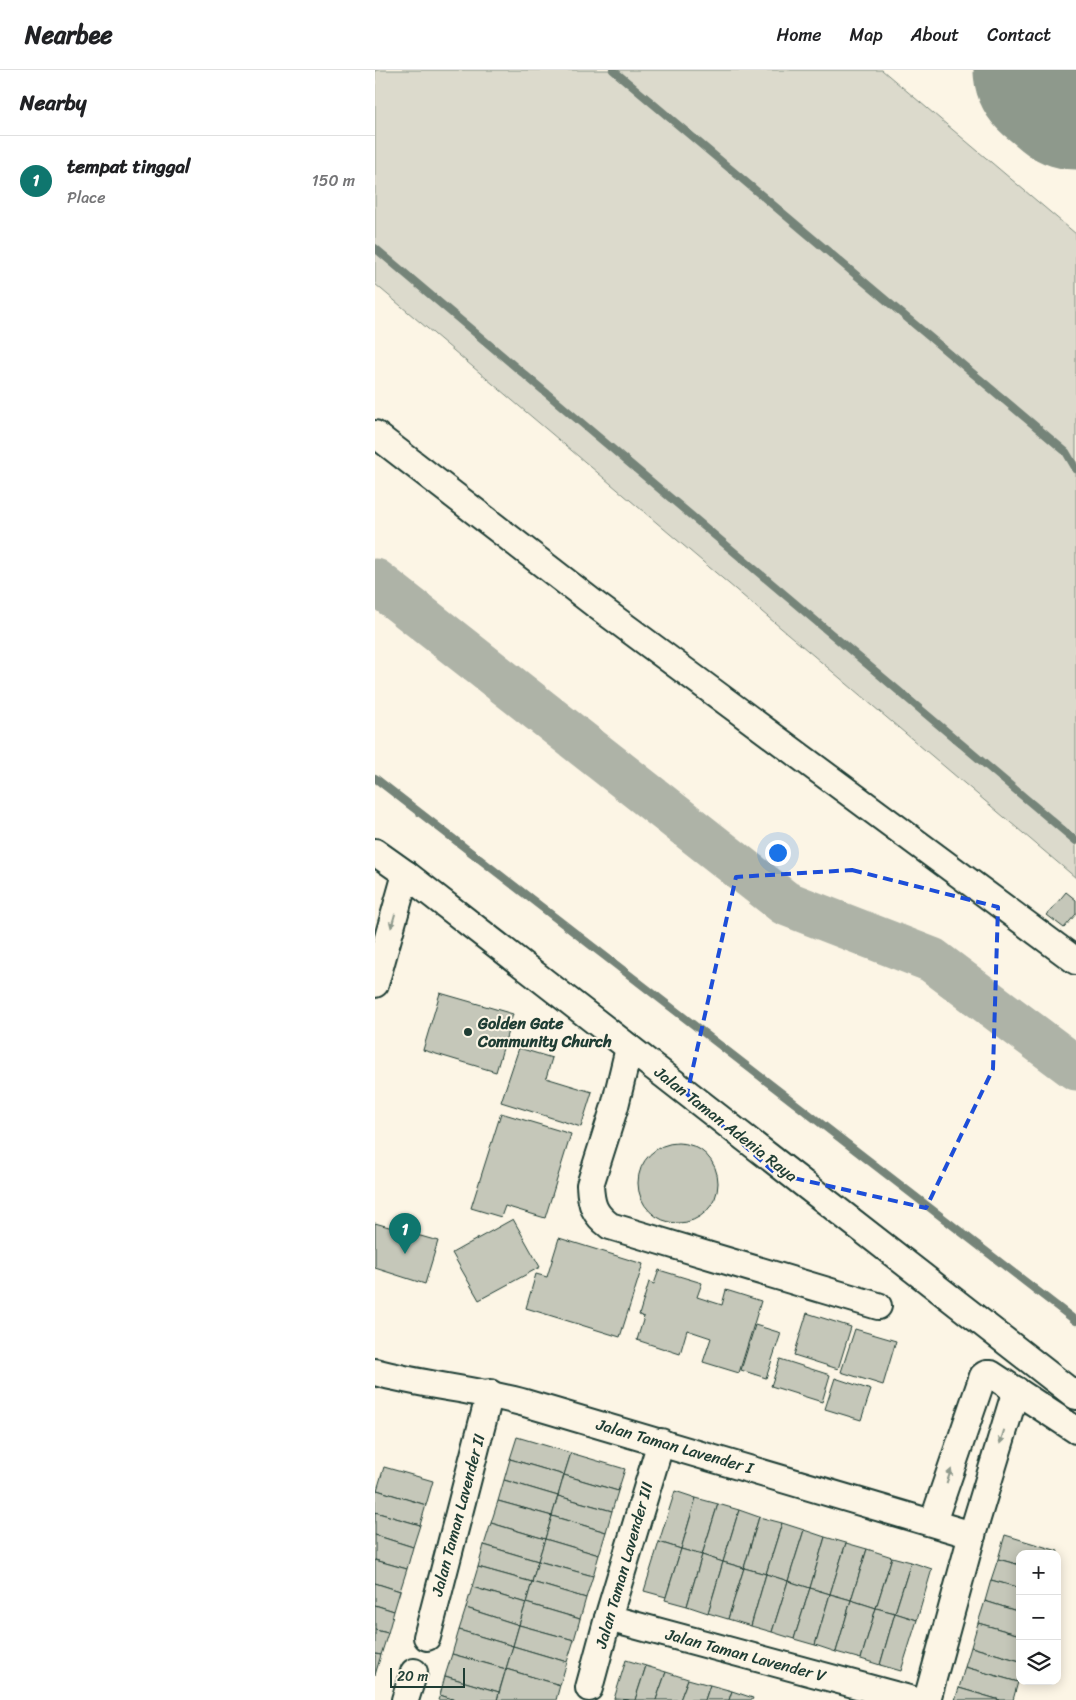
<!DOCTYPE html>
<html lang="en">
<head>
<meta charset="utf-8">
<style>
  body { margin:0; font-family:Sriracha,sans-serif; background:#f6f6f6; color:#202124 }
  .controls { position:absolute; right:15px; bottom:15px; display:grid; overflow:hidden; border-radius:10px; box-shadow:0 2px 12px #0003 }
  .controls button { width:45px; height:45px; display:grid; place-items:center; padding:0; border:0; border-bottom:1px solid #e0e0e0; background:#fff; color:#202124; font:25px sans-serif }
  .scale { position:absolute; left:15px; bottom:12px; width:75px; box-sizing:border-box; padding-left:5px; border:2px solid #1f3d34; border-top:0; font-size:14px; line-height:18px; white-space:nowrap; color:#1f3d34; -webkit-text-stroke:4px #fcf5e5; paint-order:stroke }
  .you { position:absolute; left:402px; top:782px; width:18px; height:18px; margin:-12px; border:4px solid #fff; border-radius:50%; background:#1a73e8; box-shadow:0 0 0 8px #1a73e833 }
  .badge { display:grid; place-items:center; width:32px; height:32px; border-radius:50%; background:#0f766e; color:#fff; font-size:16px; font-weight:700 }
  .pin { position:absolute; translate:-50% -41px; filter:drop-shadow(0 1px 2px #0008) }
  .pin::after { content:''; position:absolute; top:26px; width:18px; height:15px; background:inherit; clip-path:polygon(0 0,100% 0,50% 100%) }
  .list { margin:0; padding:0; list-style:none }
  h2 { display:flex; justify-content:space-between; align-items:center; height:65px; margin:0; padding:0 20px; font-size:21px }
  h2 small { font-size:16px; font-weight:400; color:#757577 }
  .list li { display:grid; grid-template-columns:32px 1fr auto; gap:15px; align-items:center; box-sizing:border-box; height:90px; padding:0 20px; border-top:1px solid #e0e0e0 }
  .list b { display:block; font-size:19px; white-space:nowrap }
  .list p { margin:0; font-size:16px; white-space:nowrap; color:#757577 }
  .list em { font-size:16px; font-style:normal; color:#757577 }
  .icon { flex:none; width:28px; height:28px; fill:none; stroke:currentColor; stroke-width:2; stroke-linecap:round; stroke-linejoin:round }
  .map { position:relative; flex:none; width:701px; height:1630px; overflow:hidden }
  header { display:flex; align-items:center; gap:30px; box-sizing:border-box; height:70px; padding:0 25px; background:#fff; border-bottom:1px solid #e0e0e0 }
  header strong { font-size:24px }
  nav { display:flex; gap:28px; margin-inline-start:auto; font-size:18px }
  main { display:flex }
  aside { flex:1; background:#fff }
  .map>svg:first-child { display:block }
</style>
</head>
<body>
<header>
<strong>Nearbee</strong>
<nav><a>Home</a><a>Map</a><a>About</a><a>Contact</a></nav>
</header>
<main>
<aside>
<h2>Nearby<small></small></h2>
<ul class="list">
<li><span class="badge">1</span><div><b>tempat tinggal</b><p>Place</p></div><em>150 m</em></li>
</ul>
</aside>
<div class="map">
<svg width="701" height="1630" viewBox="0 0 701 1630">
  <rect width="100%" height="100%" fill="#fcf5e5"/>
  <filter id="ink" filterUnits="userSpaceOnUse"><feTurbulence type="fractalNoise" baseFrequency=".02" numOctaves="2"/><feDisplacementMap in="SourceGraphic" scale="10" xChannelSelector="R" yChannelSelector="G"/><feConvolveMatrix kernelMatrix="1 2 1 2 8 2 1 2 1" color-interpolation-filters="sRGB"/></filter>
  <g filter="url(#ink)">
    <!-- green -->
    <polygon fill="#dcdacc" stroke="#7e8c80" points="0,0 507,0 701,164 701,808 0,214"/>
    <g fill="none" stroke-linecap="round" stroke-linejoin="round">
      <!-- stream -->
      <g stroke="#758479" stroke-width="8">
        <polyline points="238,0 691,382 701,399"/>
        <polyline points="0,178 701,771"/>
        <polyline points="0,708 701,1251"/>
      </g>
      <!-- river -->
      <polyline stroke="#aeb3a7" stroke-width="45" points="0,511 410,833 557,890 701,998"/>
      <!-- runway -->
      <polyline stroke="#8e998c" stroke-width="169" points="683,0 701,15"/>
    </g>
    <!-- building -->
    <g fill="#c5c7b9" stroke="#1f3d34">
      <polygon points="691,822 701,830 701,844 689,858 672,845"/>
      <polygon points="65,923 138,944 121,1002 48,980"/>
      <polygon points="144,978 177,988 171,1008 217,1022 206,1057 126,1032"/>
      <polygon points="126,1043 196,1064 170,1148 130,1136 126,1147 96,1138"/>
      <circle cx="303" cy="1113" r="40"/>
      <polygon points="138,1149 165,1197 104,1230 77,1183"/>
      <polygon points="0,1153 63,1171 50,1214 0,1198"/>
      <polygon points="184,1168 268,1194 245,1267 151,1238 161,1204 172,1207"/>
      <polygon points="284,1200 327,1213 322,1227 347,1235 351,1220 386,1231 364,1303 328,1292 336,1268 312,1260 305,1284 262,1270 269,1247 264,1245 274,1212 279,1214"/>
      <polygon points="432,1243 476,1257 463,1299 419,1285"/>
      <polygon points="380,1255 406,1263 391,1308 366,1300"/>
      <polygon points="480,1259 521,1271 508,1315 466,1302"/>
      <polygon points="405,1289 455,1305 447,1332 396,1316"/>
      <polygon points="460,1308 496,1320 486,1350 450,1339"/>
      <polygon points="142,1367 196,1383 189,1405 135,1389"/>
      <polygon points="196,1383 250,1399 243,1421 189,1405"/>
      <polygon points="135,1389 189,1405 183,1426 129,1410"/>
      <polygon points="9,1397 58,1411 51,1435 2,1420"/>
      <polygon points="189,1405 243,1421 237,1441 183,1426"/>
      <polygon points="129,1410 183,1426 177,1446 123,1431"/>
      <polygon points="2,1420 51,1435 45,1455 0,1442 0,1423"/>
      <polygon points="300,1421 321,1428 306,1479 284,1472"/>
      <polygon points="183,1426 237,1441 231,1462 177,1446"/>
      <polygon points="321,1428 343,1434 327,1485 306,1479"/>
      <polygon points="123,1431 177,1446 170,1469 116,1453"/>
      <polygon points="343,1434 364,1440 348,1492 327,1485"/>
      <polygon points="364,1440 384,1447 369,1498 348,1492"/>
      <polygon points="0,1442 45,1455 38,1477 0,1465"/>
      <polygon points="177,1446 231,1462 224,1485 170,1469"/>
      <polygon points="384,1447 407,1453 391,1504 369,1498"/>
      <polygon points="116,1453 170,1469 163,1491 109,1475"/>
      <polygon points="407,1453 429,1460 413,1511 391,1504"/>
      <polygon points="429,1460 450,1467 435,1518 413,1511"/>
      <polygon points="0,1465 38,1477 32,1499 0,1490"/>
      <polygon points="630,1465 683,1481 682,1484 645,1484 645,1495 623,1489"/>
      <polygon points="450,1467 471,1473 455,1524 435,1518"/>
      <polygon points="170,1469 224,1485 218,1506 163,1491"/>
      <polygon points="284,1472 306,1479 291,1527 269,1521"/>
      <polygon points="471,1473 492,1479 476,1530 455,1524"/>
      <polygon points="109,1475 163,1491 157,1512 103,1497"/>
      <polygon points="306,1479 327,1485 312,1536 290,1530"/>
      <polygon points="492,1479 517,1487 501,1538 476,1530"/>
      <polygon points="327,1485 348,1492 333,1543 312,1536"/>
      <polygon points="517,1487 536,1492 520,1543 501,1538"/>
      <polygon points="623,1489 645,1495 645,1518 616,1510"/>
      <polygon points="0,1490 32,1499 25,1521 0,1513"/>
      <polygon points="163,1491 218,1506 211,1528 157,1512"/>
      <polygon points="348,1492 369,1498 353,1549 333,1543"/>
      <polygon points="536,1492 557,1499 542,1550 520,1543"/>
      <polygon points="103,1497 157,1512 151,1533 97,1517"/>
      <polygon points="369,1498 391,1504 376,1556 353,1549"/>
      <polygon points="391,1504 413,1511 397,1562 376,1556"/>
      <polygon points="616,1510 645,1518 645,1542 610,1531"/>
      <polygon points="413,1511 435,1518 419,1569 397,1562"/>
      <polygon points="157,1512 211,1528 205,1549 151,1533"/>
      <polygon points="0,1513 25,1521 19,1541 0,1535"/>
      <polygon points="97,1517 151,1533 144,1555 91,1538"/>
      <polygon points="435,1518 455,1524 440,1575 419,1569"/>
      <polygon points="455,1524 476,1530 461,1582 440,1575"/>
      <polygon points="476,1530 501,1538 486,1589 461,1582"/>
      <polygon points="610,1531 645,1542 645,1565 603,1553"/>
      <polygon points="151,1533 205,1549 199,1570 144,1555"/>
      <polygon points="0,1535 19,1541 13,1563 0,1560"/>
      <polygon points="91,1538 144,1555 138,1576 84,1560"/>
      <polygon points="501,1538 520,1543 505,1595 486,1589"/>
      <polygon points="520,1543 542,1550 526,1601 505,1595"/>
      <polygon points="603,1553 645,1565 645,1591 596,1577"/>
      <polygon points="144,1555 199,1570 192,1592 138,1576"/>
      <polygon points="0,1560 13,1563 6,1585 0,1584"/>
      <polygon points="84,1560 138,1576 131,1599 77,1584"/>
      <polygon points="138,1576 192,1592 185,1615 131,1599"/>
      <polygon points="596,1577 645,1591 643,1612 590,1597"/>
      <polygon points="0,1584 6,1585 0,1605"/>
      <polygon points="77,1584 131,1599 124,1622 70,1606"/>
      <polygon points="251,1590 271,1596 260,1630 239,1629"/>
      <polygon points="271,1596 291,1602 281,1630 260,1630"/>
      <polygon points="590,1597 643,1612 638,1630 625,1630 584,1618"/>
      <polygon points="131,1599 185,1615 181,1630 122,1630"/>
      <polygon points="291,1602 313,1609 305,1630 281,1630"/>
      <polygon points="70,1606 124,1622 122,1630 80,1630 65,1625"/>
      <polygon points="313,1609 335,1615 330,1630 305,1630"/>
      <polygon points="335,1615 357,1621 354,1630 330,1630"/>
      <polygon points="584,1618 625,1630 580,1630"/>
      <polygon points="357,1621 378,1628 377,1630 354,1630"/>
      <polygon points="65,1625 80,1630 63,1630"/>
    </g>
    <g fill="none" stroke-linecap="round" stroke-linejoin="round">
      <!-- street casing -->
      <g stroke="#1f3d34" stroke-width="30">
        <g id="street">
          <polyline points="0,364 221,535 701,891"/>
          <polyline points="0,782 31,804 198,934 701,1326"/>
          <polyline points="0,914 31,804"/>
          <path d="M 254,978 L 240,1036 L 215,1115 C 216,1135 219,1144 235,1156 L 503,1236"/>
          <path d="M 0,1302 C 50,1316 100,1319 150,1333 L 597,1465"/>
          <polyline points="558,1452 608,1306 611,1304 616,1304 701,1360"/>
          <polyline points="233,1548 538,1630"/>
          <polyline points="52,1567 115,1323"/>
          <polyline points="214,1618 233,1548 286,1372"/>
          <polyline points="30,1630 39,1602"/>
          <polyline points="552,1630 597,1465 641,1320"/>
        </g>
      </g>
      <!-- street -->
      <use href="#street" stroke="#fcf5e5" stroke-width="26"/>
    </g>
    <!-- one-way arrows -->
    <defs><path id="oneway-solid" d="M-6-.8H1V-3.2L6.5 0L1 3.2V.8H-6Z" transform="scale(1.25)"/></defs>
    <g fill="#8e998c">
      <use href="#oneway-solid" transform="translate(18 851) rotate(106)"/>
      <use href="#oneway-solid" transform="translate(627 1367) rotate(107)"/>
      <use href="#oneway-solid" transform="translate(574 1406) rotate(-71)"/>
    </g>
  </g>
  <!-- marked area -->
  <path fill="none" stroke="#1d4ed8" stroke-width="4" stroke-dasharray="10 6" stroke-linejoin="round" d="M 477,800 L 623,837 L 618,999 L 551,1138 L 401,1104 L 312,1024 L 361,807 Z"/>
  <!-- markers -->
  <circle fill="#1f3d34" stroke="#fcf5e5" stroke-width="2" cx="93" cy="962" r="5"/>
  <g text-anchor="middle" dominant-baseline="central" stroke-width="4" stroke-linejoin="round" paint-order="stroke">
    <!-- poi labels -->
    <g font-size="16" font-weight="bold" fill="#1f3d34" stroke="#fcf5e5" text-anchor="start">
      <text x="103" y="953">Golden Gate<tspan x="103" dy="18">Community Church</tspan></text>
    </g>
    <!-- street labels -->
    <g font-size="16" fill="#1f3d34" stroke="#fcf5e5">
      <text transform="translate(351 1054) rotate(38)">Jalan Taman Adenia Raya</text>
      <text transform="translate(300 1376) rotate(16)">Jalan Taman Lavender I</text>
      <text transform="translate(83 1445) rotate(-75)">Jalan Taman Lavender II</text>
      <text transform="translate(249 1495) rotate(-74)">Jalan Taman Lavender III</text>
      <text transform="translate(371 1585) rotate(15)">Jalan Taman Lavender V</text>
    </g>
  </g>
</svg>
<div class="controls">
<button>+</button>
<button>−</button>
<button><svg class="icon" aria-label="layers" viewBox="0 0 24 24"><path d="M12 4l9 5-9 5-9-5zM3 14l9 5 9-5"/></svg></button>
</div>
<div class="scale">20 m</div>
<div class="you"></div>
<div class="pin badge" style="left:30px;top:1184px">1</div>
</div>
</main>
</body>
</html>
